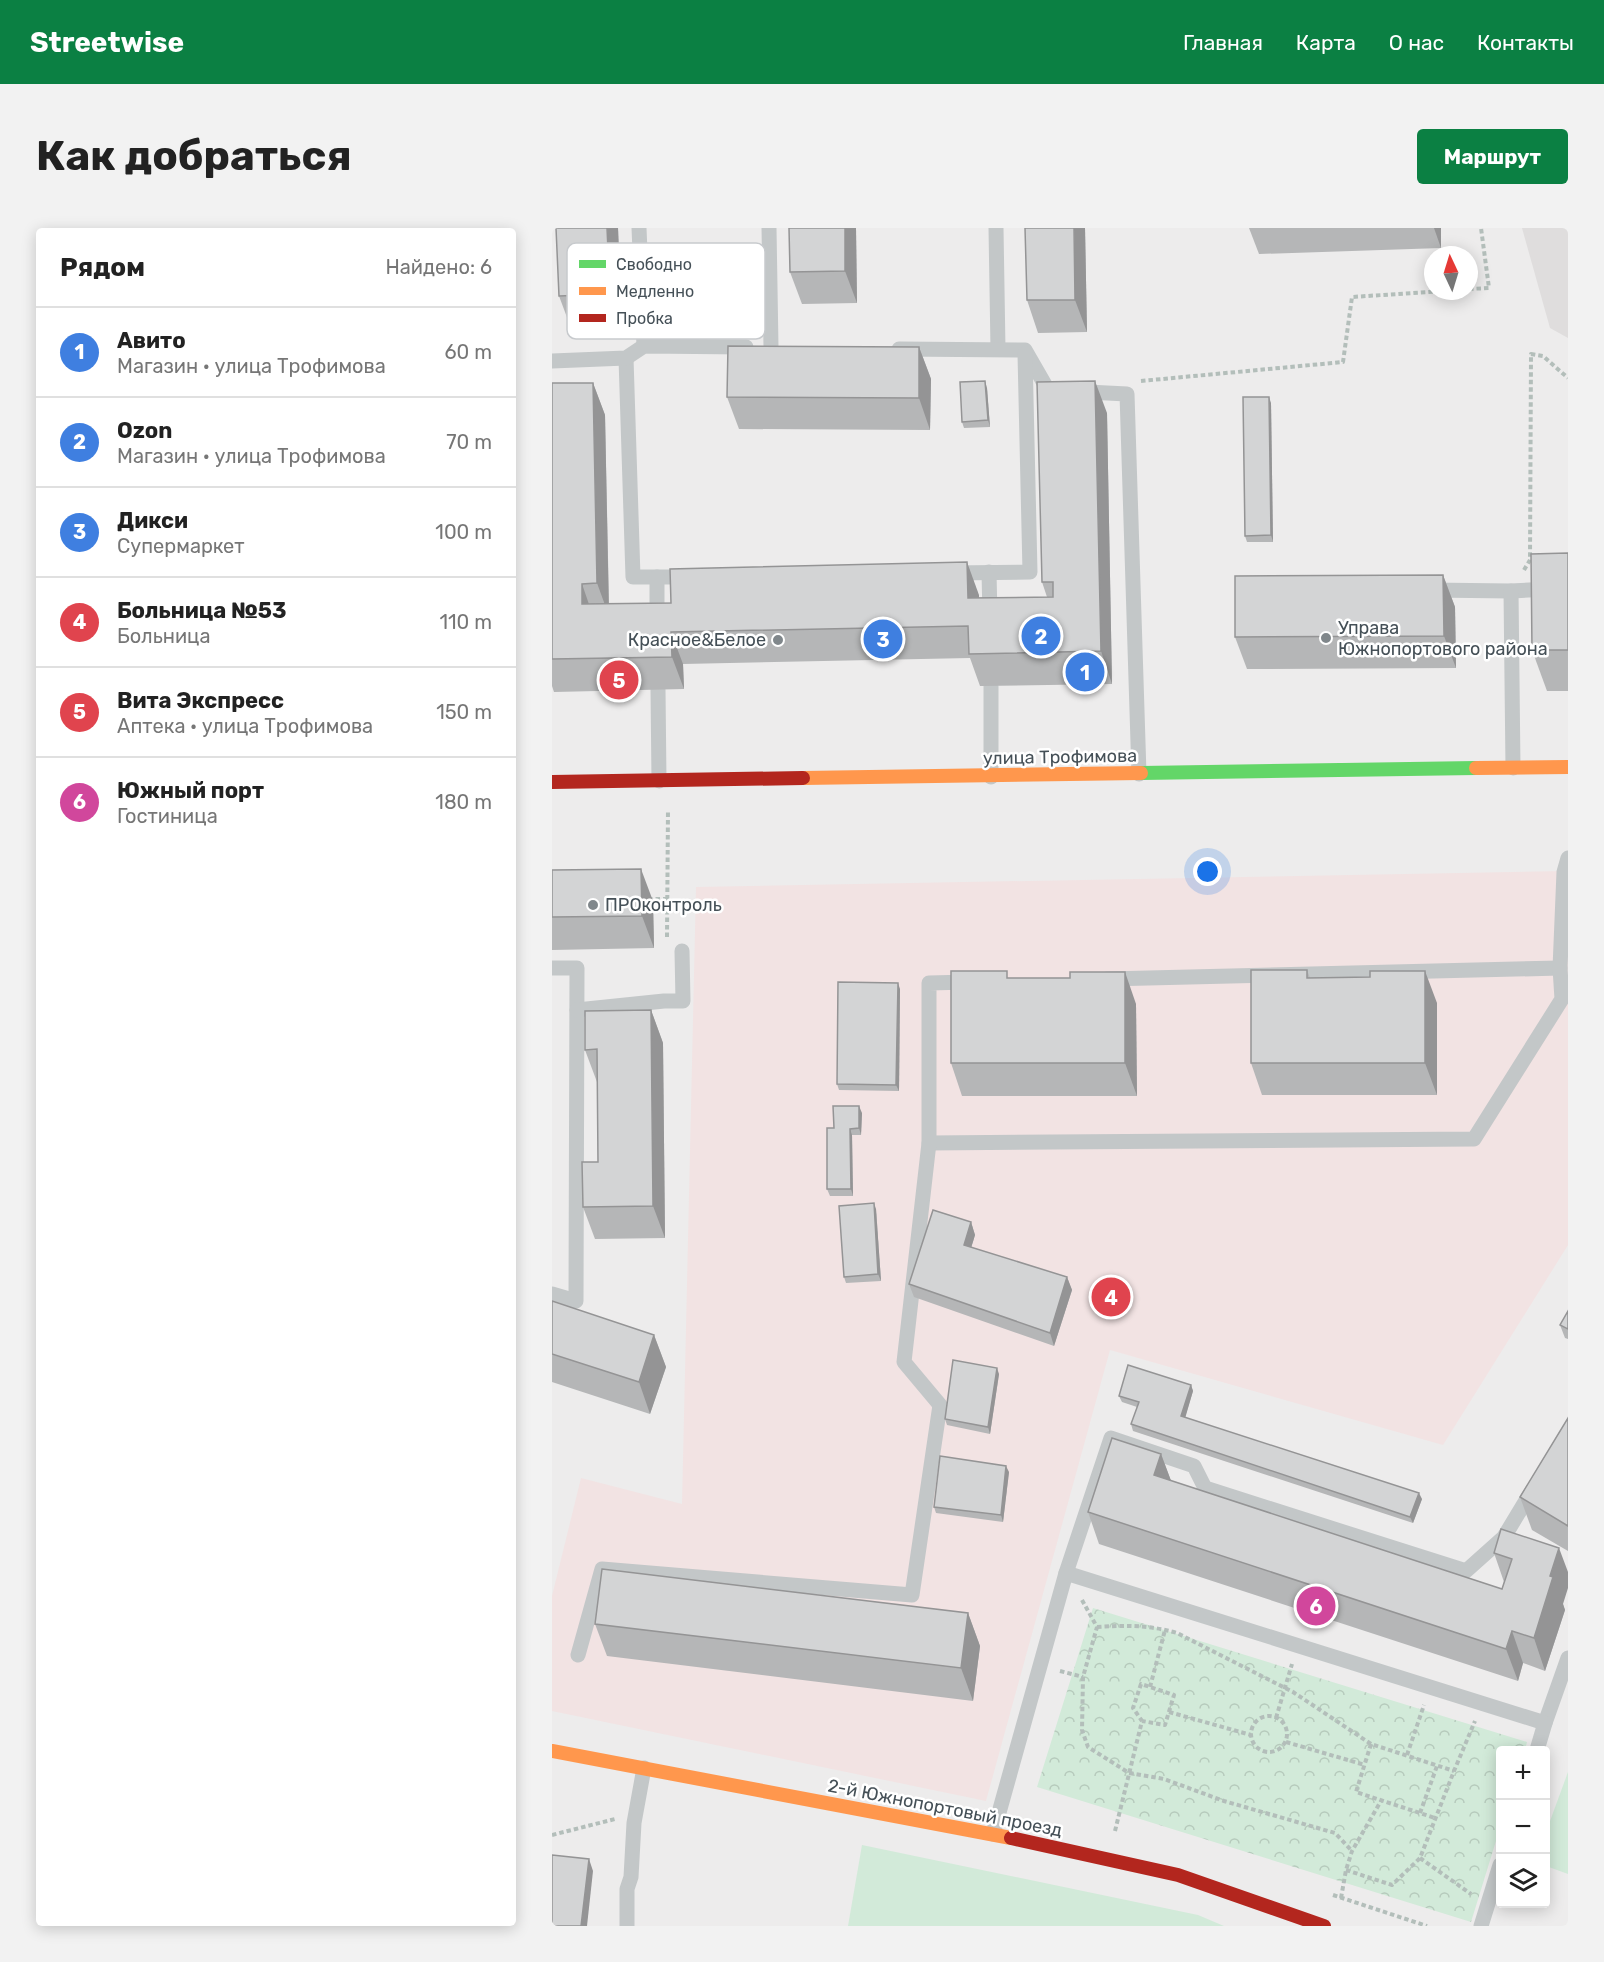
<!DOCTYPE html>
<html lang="ru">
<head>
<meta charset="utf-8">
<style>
  body { margin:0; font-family:Rubik,sans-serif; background:#f2f2f2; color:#222 }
  .controls { position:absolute; right:18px; bottom:18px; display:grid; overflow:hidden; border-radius:6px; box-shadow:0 3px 15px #0003 }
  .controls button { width:54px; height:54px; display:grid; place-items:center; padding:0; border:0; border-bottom:2px solid #e0e0e0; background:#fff; color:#222; font:30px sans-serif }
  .compass { position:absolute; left:872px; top:18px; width:54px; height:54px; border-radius:50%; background:#fff; box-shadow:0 3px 15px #0003; rotate:356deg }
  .you { position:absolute; left:656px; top:644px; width:21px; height:21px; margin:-15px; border:4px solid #fff; border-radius:50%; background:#1a73e8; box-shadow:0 0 0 9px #1a73e833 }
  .badge { display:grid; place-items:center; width:39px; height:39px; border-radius:50%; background:#0b8043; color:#fff; font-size:20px; font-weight:700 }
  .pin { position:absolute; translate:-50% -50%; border:3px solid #fff; box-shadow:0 2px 6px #0006 }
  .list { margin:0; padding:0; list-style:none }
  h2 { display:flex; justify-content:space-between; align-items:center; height:78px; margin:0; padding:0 24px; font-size:26px }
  h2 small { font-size:20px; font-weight:400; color:#767676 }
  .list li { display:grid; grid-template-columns:39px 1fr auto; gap:18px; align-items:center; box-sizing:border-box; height:90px; padding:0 24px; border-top:2px solid #e0e0e0 }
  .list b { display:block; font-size:22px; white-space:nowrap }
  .list p { margin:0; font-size:20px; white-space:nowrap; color:#767676 }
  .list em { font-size:20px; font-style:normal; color:#767676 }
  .icon { flex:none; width:33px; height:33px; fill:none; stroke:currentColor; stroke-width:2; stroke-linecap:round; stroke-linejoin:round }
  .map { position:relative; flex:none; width:1016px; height:1698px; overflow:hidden; border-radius:6px }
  header { display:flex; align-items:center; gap:36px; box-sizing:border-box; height:84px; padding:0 30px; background:#0b8043; color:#fff }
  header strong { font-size:28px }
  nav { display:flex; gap:33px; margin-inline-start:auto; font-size:21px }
  .intro { display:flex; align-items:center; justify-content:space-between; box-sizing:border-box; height:144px; padding:0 36px }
  h1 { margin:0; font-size:42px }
  .button { padding:15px 27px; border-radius:6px; background:#0b8043; color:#fff; font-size:21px; font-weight:700 }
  main { display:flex; gap:36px; padding:0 36px }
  aside { flex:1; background:#fff; border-radius:6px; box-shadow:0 3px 15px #0003 }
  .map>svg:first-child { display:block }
</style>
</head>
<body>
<header>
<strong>Streetwise</strong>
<nav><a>Главная</a><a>Карта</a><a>О нас</a><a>Контакты</a></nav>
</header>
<div class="intro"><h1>Как добраться</h1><a class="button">Маршрут</a></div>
<main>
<aside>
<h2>Рядом<small>Найдено: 6</small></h2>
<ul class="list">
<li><span class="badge" style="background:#3f7fe0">1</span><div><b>Авито</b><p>Магазин · улица Трофимова</p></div><em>60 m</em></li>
<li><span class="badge" style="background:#3f7fe0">2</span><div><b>Ozon</b><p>Магазин · улица Трофимова</p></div><em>70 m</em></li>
<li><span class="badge" style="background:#3f7fe0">3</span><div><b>Дикси</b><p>Супермаркет</p></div><em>100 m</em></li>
<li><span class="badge" style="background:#e0444e">4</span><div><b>Больница №53</b><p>Больница</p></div><em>110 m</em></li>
<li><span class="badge" style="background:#e0444e">5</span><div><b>Вита Экспресс</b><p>Аптека · улица Трофимова</p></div><em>150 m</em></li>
<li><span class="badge" style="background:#d1479c">6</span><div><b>Южный порт</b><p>Гостиница</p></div><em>180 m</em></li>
</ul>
</aside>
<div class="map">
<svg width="1016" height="1698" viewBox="0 0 1016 1698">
  <defs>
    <pattern id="park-crowns" width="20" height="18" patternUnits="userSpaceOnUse" patternTransform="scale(1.5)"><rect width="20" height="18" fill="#d2ead9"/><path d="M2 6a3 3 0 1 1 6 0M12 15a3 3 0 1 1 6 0" fill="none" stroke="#b6cabc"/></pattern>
  </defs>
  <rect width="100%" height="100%" fill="#edecec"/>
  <!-- education -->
  <polygon fill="#dfdddd" points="970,0 1016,0 1016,110 998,100"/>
  <!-- medical -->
  <polygon fill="#f2e3e3" points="1016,643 1016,1017 891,1217 558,1122 434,1573 0,1483 0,1368 29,1250 130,1276 144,659"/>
  <!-- green -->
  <g fill="#d2ead9">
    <polygon points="1016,1544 1016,1646 994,1638 994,1604"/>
    <polygon points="310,1617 646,1687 672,1698 296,1698"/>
  </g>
  <!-- park -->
  <polygon fill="url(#park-crowns)" points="541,1380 975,1514 973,1522 948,1522 948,1600 919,1694 485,1559"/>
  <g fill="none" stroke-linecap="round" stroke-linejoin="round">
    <!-- path -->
    <g stroke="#b3beba" stroke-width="4" stroke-dasharray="4.5 3" stroke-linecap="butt">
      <polyline points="917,61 937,60 929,0"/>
      <polyline points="589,153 791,134 800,69 891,63"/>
      <polyline points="972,342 978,332 979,126 991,128 1016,150"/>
      <polyline points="96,671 117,671"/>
      <polyline points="115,709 116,582"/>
      <polyline points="530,1372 545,1399 531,1449 530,1502 536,1519 577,1545 612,1551 672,1573 783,1605 800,1623"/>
      <path d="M 545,1399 C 572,1397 598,1397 625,1405 L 741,1464 L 819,1516 L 902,1543"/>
      <polyline points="508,1443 531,1449"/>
      <polyline points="598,1459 613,1402"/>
      <polyline points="617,1484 699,1507"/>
      <circle cx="717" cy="1506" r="18"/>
      <polyline points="724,1490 740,1436"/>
      <polyline points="734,1514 813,1537"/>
      <polyline points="819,1516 804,1564 883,1590"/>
      <polyline points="855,1527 872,1477"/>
      <polyline points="868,1585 885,1538"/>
      <polyline points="563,1603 590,1493 613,1497 622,1467 589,1456 581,1480 590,1493"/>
      <polyline points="0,1607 63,1591"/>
      <polyline points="868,1630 919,1666"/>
      <polyline points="794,1642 840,1657 868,1630 902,1543 923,1493"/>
      <polyline points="781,1667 875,1698"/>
      <polyline points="789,1670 794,1642 800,1623 829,1573"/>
    </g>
    <!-- lane -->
    <g stroke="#c3c7c8" stroke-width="15">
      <polyline points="87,0 92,118"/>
      <polyline points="217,0 219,119"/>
      <polyline points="444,0 446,121"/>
      <polyline points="347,121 473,122 496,162 575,166 587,546"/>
      <polyline points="74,130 81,349 138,349"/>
      <polyline points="0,133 74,130 92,118 194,119"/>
      <polyline points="437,344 438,389"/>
      <polyline points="399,345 478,344 473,126"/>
      <polyline points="105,349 105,394"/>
      <polyline points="878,362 959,363 1016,360"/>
      <polyline points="959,363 961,540"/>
      <polyline points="106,461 107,553"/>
      <polyline points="439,549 439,458"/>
      <polyline points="0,740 25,740 24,1073 0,1066"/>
      <polyline points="555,751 1008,740"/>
      <polyline points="25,782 112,773 131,773 130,723"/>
      <polyline points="377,915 922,911 1010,771 1008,740 1012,644 1016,630"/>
      <polyline points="514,1345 559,1210 642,1238 653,1260 914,1343 952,1309 981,1261"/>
      <polyline points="26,1427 50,1341 360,1367 388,1177 352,1134 377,915 377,755 417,754"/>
      <polyline points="993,1495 1016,1430"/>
      <polyline points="441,1606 514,1345 993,1495 985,1522"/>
      <polyline points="75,1698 75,1661 79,1649 82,1595 92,1540"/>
      <polyline points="929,1698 948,1637"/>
    </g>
    <!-- fast -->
    <polyline stroke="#63d668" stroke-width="14" points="589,545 924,540"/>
    <!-- slow -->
    <g stroke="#ff974d" stroke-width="14">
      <polyline points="924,540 1016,539"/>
      <polyline points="251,550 589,545"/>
      <polyline points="0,1523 459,1610"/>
    </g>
    <!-- jam -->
    <g stroke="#b3261e" stroke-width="14">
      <polyline points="0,554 251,550"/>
      <polyline points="459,1610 626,1647 772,1698"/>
    </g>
  </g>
  <!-- wall -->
  <g fill="#b5b6b7">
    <polygon points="66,0 70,99 19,100 7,68"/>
    <polygon points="304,0 305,75 250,76 238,44"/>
    <polygon points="533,0 535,104 486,105 475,72"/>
    <polygon points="697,0 889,0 889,20 707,26"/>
    <polygon points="367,119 379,151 378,202 187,201 175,169"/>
    <polygon points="0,155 41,155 53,187 57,376 427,367 427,370 495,369 490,354 555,185 560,456 428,458 418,430 131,436 132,461 2,464 0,458"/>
    <polygon points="435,160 438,199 412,200 410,194"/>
    <polygon points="719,175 721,314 695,314 693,308"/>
    <polygon points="1016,325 1016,463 995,463 980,422"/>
    <polygon points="891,347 903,379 904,440 695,441 683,409"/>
    <polygon points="0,642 101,673 102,720 0,722"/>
    <polygon points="755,742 758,750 885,775 885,867 710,867 699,835"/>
    <polygon points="458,750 518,750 584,776 585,868 410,868 399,835"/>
    <polygon points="348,761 347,863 287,862 285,856"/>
    <polygon points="99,782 111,815 113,1010 43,1011 31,979 46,934 45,854 33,822"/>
    <polygon points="310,885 309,907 300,907 301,968 278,968 275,961 282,900"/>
    <polygon points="324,981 329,1053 294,1055 292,1049"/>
    <polygon points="419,994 423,1007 419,1020 515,1049 520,1062 502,1118 362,1069 357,1056"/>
    <polygon points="0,1073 102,1107 114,1139 98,1186 0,1154"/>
    <polygon points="1016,1083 1016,1111 1013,1110 1008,1097"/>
    <polygon points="447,1146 438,1206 395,1197 393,1191"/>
    <polygon points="639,1157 641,1163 633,1189 870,1271 861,1295 581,1203 579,1196 585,1179 570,1174 567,1168"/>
    <polygon points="1016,1190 1016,1323 980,1302 968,1269"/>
    <polygon points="609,1226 619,1253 950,1361 952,1354 942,1325 949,1301 1011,1376 1013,1382 993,1443 971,1435 966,1453 547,1316 536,1284"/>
    <polygon points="457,1244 451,1294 384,1285 382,1279"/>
    <polygon points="416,1385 428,1418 421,1473 55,1428 43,1396"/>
  </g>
  <!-- shaded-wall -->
  <g fill="#949495">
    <polygon points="55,0 66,0 70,99 58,66"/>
    <polygon points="293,0 304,0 305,75 293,43"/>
    <polygon points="522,0 533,0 535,104 523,72"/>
    <polygon points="882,0 889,0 889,20"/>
    <polygon points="367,119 379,151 378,202 367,170"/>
    <polygon points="433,153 435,160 438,199 436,192"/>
    <polygon points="543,153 555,185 560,456 549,423"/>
    <polygon points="41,155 53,187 57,388 45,355"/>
    <polygon points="717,169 719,175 721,314 719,307"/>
    <polygon points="415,334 427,367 427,403 416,370"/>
    <polygon points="891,347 903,379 904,440 892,408"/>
    <polygon points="30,356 41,388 30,376"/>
    <polygon points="119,404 131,436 132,461 120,429"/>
    <polygon points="89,641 101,673 102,720 90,688"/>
    <polygon points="873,743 885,775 885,867 873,835"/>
    <polygon points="573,744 584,776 585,868 573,835"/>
    <polygon points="346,755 348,761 347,863 344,857"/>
    <polygon points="99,782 111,815 113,1010 101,978"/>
    <polygon points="307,878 310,885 309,907 307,900"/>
    <polygon points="298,901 300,907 301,968 299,961"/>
    <polygon points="322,975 324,981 329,1053 326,1046"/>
    <polygon points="419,994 423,1007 416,1030 412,1017"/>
    <polygon points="515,1049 520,1062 502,1118 498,1105"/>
    <polygon points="102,1107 114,1139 98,1186 87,1154"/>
    <polygon points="445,1140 447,1146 438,1206 436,1199"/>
    <polygon points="639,1157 641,1163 632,1194 629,1188"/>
    <polygon points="609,1226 621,1258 602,1247"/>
    <polygon points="454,1238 457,1244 451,1294 449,1287"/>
    <polygon points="867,1265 870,1271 861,1295 858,1289"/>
    <polygon points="1007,1320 1016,1344 1016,1360 1011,1376 1013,1382 993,1443 982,1410 998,1348"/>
    <polygon points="416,1385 428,1418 421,1473 409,1440"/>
    <polygon points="960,1403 971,1435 966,1453 954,1421"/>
    <polygon points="37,1631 41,1643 35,1698 29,1698"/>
  </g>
  <!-- building -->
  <g fill="#d3d4d5" stroke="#949495" stroke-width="1.5">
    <polygon points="4,0 55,0 58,66 7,68"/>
    <polygon points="237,0 293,0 293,43 238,44"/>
    <polygon points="473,0 522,0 523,72 475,72"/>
    <polygon points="176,118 367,119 367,170 175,169"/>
    <polygon points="433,153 436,192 410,194 408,154"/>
    <polygon points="543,153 549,423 417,426 416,398 119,404 120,429 0,431 0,155 41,155 45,355 30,356 30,376 119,375 118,341 415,334 416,370 501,369 501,354 490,354 485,154"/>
    <polygon points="691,169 717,169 719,307 693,308"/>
    <polygon points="1016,325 1016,422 980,422 979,326"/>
    <polygon points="891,347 892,408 683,409 683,348"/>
    <polygon points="89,641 90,688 0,689 0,642"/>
    <polygon points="699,742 755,742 755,750 818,749 818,743 873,743 873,835 699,835"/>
    <polygon points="399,743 455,743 455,750 518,750 518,744 573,744 573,835 399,835"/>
    <polygon points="286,754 346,755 344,857 285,856"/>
    <polygon points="99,782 101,978 31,979 30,934 46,934 45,821 33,822 33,783"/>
    <polygon points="281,878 307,878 307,900 298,901 299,961 275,961 275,900 282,900"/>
    <polygon points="322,975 326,1046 292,1049 287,978"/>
    <polygon points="381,982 419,994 412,1017 515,1049 498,1105 357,1056"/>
    <polygon points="0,1073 102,1107 87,1154 0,1126"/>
    <polygon points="1016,1083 1016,1101 1008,1097"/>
    <polygon points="401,1132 445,1140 436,1199 393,1191"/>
    <polygon points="576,1137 639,1157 629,1188 867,1265 858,1289 579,1196 587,1174 567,1168"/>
    <polygon points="1016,1190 1016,1298 968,1269"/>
    <polygon points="560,1210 609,1226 602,1247 950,1361 960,1331 942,1325 949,1301 1007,1320 998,1348 1001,1349 982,1410 960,1403 954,1421 536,1284"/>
    <polygon points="388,1228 454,1238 449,1287 382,1279"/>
    <polygon points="50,1341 416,1385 409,1440 43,1396"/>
    <polygon points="0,1627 37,1631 29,1698 0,1698"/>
  </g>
  <!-- markers -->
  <g fill="#80878b" stroke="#fff" stroke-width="2">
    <circle cx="774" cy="410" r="6"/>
    <circle cx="226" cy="412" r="6"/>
    <circle cx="41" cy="677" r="6"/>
  </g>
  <g text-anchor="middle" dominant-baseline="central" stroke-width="5" stroke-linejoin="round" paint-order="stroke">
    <!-- poi labels -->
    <g font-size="18" fill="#455057" stroke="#fff" text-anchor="start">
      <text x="786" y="400">Управа<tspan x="786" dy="21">Южнопортового района</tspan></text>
      <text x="214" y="412" text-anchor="end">Красное&amp;Белое</text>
      <text x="53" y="677">ПРОконтроль</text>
    </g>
    <!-- street labels -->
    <g font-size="18" fill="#455057" stroke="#fff">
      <text transform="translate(508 529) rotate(-1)">улица Трофимова</text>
      <text transform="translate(393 1580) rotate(11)">2-й Южнопортовый проезд</text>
    </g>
  </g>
  <!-- legend -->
  <rect x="15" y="15" width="198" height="96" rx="9" fill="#fff" stroke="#c7cacd" stroke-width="1.5"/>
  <rect x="27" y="32" width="27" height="8" fill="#63d668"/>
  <rect x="27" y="59" width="27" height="8" fill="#ff974d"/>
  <rect x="27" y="86" width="27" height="8" fill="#b3261e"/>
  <g font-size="16" fill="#455057">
    <text x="64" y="42">Свободно</text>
    <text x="64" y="69">Медленно</text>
    <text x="64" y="96">Пробка</text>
  </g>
</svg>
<div class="controls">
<button>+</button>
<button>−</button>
<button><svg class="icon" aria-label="layers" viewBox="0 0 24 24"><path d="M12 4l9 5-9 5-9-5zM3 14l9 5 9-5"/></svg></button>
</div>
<svg class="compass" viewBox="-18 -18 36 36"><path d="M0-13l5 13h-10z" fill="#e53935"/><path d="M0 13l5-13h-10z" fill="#767676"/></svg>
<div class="you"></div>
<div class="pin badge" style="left:533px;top:444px;background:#3f7fe0">1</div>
<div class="pin badge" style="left:489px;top:408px;background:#3f7fe0">2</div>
<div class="pin badge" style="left:331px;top:411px;background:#3f7fe0">3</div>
<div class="pin badge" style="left:559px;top:1069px;background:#e0444e">4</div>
<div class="pin badge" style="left:67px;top:452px;background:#e0444e">5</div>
<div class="pin badge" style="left:764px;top:1378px;background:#d1479c">6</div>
</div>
</main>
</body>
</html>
